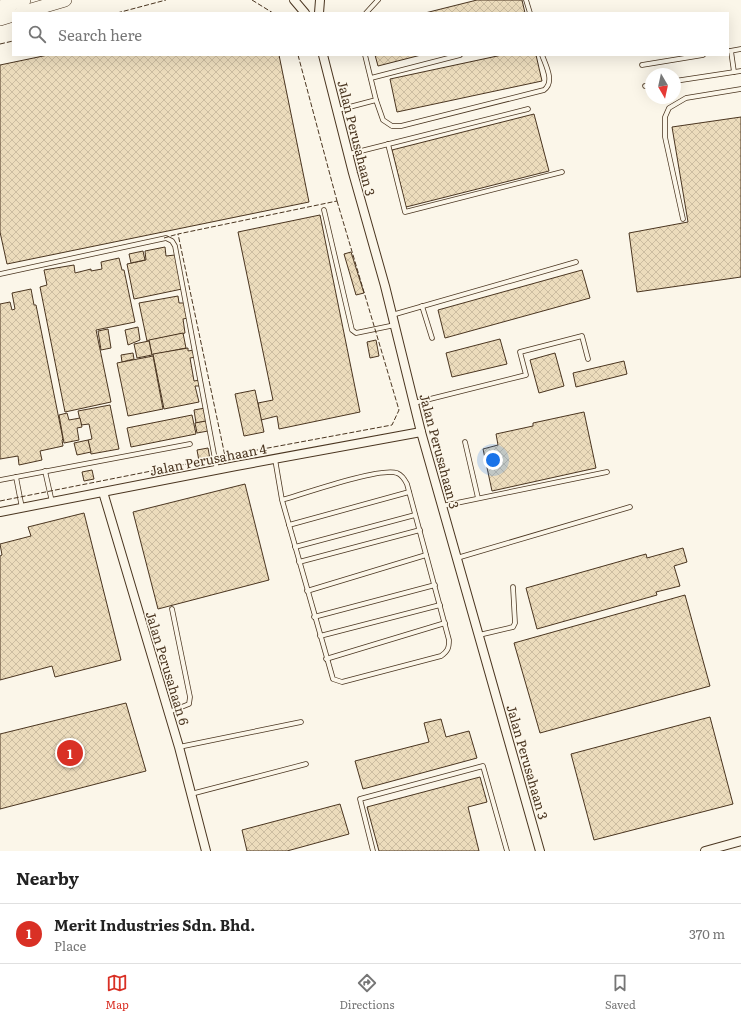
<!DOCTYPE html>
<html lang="en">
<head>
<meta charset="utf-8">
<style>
  body { margin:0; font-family:Literata,serif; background:#f2f2f2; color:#222 }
  .compass { position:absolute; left:645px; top:68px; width:36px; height:36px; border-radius:50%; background:#fff; box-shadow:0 4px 16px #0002; rotate:171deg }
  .you { position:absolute; left:493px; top:460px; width:14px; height:14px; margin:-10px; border:3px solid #fff; border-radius:50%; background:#1a73e8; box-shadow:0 0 0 6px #1a73e833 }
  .badge { display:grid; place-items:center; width:26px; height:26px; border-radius:50%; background:#d93025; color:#fff; font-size:13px; font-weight:700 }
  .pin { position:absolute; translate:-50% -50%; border:2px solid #fff; box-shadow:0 1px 4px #0006 }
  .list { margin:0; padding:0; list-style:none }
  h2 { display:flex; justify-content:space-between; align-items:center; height:52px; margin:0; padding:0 16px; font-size:17px }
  h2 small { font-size:13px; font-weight:400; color:#767676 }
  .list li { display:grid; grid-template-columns:26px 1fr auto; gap:12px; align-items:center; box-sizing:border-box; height:60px; padding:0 16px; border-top:1px solid #e0e0e0 }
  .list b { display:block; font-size:15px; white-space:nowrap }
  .list p { margin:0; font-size:13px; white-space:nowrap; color:#767676 }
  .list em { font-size:13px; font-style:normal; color:#767676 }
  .icon { flex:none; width:22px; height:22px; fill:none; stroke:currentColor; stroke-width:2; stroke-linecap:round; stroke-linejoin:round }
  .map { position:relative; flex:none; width:741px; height:851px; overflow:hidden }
  .search { position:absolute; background:#fff; box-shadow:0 4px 16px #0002; left:12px; right:12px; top:12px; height:44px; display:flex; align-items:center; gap:10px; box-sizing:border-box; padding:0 14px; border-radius:0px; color:#767676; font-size:15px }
  .sheet { height:112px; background:#fff }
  nav { display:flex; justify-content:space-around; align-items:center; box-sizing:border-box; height:56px; border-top:1px solid #e0e0e0; background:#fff; font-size:11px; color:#767676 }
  nav a { display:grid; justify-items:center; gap:2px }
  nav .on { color:#d93025 }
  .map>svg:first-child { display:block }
</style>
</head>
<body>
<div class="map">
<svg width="741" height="851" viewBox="0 0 741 851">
  <defs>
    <pattern id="building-cross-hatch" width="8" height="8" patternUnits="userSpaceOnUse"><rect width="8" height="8" fill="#ecdcbc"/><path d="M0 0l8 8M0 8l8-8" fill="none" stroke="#ccbda1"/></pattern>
  </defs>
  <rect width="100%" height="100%" fill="#fbf6e9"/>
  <!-- building -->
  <g fill="url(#building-cross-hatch)" stroke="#4a3520">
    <polygon points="477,0 522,0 525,13 425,13"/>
    <polygon points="48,55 279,55 309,202 7,264 0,232 0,65"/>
    <polygon points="375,55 421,55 378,66"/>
    <polygon points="502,55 536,55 542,81 397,112 390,79"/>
    <polygon points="534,114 549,171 406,207 392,150"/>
    <polygon points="741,117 741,277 637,292 629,233 688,222 672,127"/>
    <polygon points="320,215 360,412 279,429 277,416 261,420 258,403 273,400 238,232"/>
    <polygon points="165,247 166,256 175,255 182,289 134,299 127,264 146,260 145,251"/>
    <polygon points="143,251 145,260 131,263 129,254"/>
    <polygon points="351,252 364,293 356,295 344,254"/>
    <polygon points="119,258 122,270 124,270 135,322 96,330 111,402 65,412 40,287 47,285 44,270 74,265 75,273 91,269 91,271 102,269 101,262"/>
    <polygon points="582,270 590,298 445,338 438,310"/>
    <polygon points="31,289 34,305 36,305 63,439 62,440 63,446 40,451 42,460 19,465 18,456 0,459 0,304 10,302 12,310 15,309 12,293"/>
    <polygon points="178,296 179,303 184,303 188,318 183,319 185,333 147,341 139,303"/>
    <polygon points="138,327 140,340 128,345 125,330"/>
    <polygon points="108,329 111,348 101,350 98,331"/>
    <polygon points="183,333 186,348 152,355 149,340"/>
    <polygon points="500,339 507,364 452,377 446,353"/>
    <polygon points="376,340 379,356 370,358 367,342"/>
    <polygon points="149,341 152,355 137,358 134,344"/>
    <polygon points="188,348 188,351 194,350 196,357 190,358 194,381 200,380 201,386 195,386 199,402 164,409 153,354"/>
    <polygon points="133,353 134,359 122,362 121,355"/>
    <polygon points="555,353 564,386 539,393 530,360"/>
    <polygon points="153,356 163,409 128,416 117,363"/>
    <polygon points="624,361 627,374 576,387 573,373"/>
    <polygon points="255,390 264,432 244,436 235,394"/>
    <polygon points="110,405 119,449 91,454 88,440 92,439 89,424 81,425 78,411"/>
    <polygon points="205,408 207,421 196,423 194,410"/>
    <polygon points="584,412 596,468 492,491 483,449 498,445 496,434 533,426 533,423"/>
    <polygon points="67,413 69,420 80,418 82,427 77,428 79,440 64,443 59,415"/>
    <polygon points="192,415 196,434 131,447 127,428"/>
    <polygon points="206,421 208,431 197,433 195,423"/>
    <polygon points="88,440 91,452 77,455 74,443"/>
    <polygon points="208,448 210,459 199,461 197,450"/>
    <polygon points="92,470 94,479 84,481 82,472"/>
    <polygon points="245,484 269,580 158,609 133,512"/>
    <polygon points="84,513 121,660 55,677 52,666 0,680 0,556 2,555 0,544 31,536 28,527"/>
    <polygon points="683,548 687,562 674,566 680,586 656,592 657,595 537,629 526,588 646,554 647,558"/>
    <polygon points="685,595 710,686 540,733 514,643"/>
    <polygon points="126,703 146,771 0,809 0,734"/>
    <polygon points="710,717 733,804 594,840 571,754"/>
    <polygon points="441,719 446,737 469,731 477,758 363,789 355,761 429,742 424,723"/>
    <polygon points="480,777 487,802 468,807 479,851 379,851 367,807"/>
    <polygon points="340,804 349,834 287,851 247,851 242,830"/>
  </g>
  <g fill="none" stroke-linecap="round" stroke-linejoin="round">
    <!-- lane casing -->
    <g stroke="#4a3520" stroke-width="5.5">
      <g id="lane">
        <polyline points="526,0 530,13"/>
        <polyline points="366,13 378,0"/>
        <polyline points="730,51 741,49"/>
        <polyline points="731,51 734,72"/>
        <polyline points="642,65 703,55"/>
        <polyline points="371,78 460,55"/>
        <polyline points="675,81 741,71"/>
        <polyline points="645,86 651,85"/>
        <path d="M 376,100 L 383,120 L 392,126 L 401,126 L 544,90 C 555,82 546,66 542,55"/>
        <polyline points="338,110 376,100 365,55"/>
        <polyline points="388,144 405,212 562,172"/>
        <polyline points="349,154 528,109"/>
        <polyline points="324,210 352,330 356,333 395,325"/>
        <polyline points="683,219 665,137 665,117 669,108 686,98 741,89"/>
        <polyline points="0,274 166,238 172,241 175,246 217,470"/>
        <polyline points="422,306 432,338"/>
        <polyline points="392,315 576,262"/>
        <polyline points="414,403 526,375 520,352 582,336 588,359"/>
        <polyline points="465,442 478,498"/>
        <path d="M 275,459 L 282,500 L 333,679 L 342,682 L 441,656 C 448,651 449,648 449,640 L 407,484 C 405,480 402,475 397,473 C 380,467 303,494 282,500"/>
        <polyline points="45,471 52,502"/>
        <polyline points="16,477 22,508"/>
        <polyline points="0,480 190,444"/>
        <polyline points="442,506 607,472"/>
        <polyline points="289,525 409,492"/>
        <polyline points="295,547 415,515"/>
        <polyline points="457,558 630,507"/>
        <polyline points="299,562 420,530"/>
        <polyline points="307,591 426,555"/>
        <polyline points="314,617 435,585"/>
        <polyline points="479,635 513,627 515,623 513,587"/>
        <polyline points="320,636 440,605"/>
        <polyline points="326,659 445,623"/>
        <polyline points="169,712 189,704 190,697 172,609"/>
        <polyline points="179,747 301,722"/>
        <polyline points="191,794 306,764"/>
        <polyline points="373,851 360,799 483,766 507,851"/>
      </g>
    </g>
    <!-- street casing -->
    <g stroke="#4a3520" stroke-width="10">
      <g id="street">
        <polyline points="294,0 305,13"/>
        <polyline points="319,13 320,0"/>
        <polyline points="323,55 353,173 385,286 421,432 540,851"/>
        <polyline points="103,492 179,747 206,851"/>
        <polyline points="0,512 236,466 421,432"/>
        <polyline points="705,851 741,841"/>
      </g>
    </g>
    <!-- primary casing -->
    <g stroke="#4a3520" stroke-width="14">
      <g id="primary">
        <polyline points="0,7 24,0"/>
        <polyline points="21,13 65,0"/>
        <polyline points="0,19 13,15"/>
      </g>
    </g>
    <!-- lane -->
    <use href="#lane" stroke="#fbf6e9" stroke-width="4"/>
    <!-- street -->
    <use href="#street" stroke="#fbf6e9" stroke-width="8"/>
    <!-- primary -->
    <use href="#primary" stroke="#fbf6e9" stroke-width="13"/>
    <!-- fence -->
    <g stroke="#4a3520" stroke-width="1" stroke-dasharray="5 2" stroke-linecap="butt">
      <polyline points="252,0 273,13"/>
      <polyline points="117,13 166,0"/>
      <polyline points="0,44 13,41"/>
      <polyline points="298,55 337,201"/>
      <polygon points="337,201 399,410 392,425 225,456 178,234"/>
      <polyline points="164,238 178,234"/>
      <polyline points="208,460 225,456"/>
      <polyline points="0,501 202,461"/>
    </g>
  </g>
  <g text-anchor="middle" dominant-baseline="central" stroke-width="3" stroke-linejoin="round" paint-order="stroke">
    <!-- street labels -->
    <g font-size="13" fill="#4a3520" stroke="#fbf6e9">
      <text transform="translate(357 138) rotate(76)">Jalan Perusahaan 3</text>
      <text transform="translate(440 451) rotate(75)">Jalan Perusahaan 3</text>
      <text transform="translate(208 459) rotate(-11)">Jalan Perusahaan 4</text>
      <text transform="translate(168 668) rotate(73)">Jalan Perusahaan 6</text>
      <text transform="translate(528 762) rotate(74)">Jalan Perusahaan 3</text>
    </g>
  </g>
</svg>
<svg class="compass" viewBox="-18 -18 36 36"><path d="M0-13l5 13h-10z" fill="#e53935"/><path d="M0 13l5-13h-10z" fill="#767676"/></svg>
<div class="you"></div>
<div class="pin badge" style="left:70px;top:753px">1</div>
<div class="search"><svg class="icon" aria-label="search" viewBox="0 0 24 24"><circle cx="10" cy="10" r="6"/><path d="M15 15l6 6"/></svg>Search here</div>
</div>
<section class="sheet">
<h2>Nearby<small></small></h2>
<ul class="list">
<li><span class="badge">1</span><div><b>Merit Industries Sdn. Bhd.</b><p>Place</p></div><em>370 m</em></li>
</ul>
</section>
<nav>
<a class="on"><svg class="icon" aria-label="map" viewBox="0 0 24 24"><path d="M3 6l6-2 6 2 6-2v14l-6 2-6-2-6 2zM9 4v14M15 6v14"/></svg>Map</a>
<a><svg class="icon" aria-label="directions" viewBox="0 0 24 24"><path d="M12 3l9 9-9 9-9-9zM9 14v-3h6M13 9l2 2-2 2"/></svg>Directions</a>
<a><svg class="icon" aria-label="saved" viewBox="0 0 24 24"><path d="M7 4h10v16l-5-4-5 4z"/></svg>Saved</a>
</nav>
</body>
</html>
